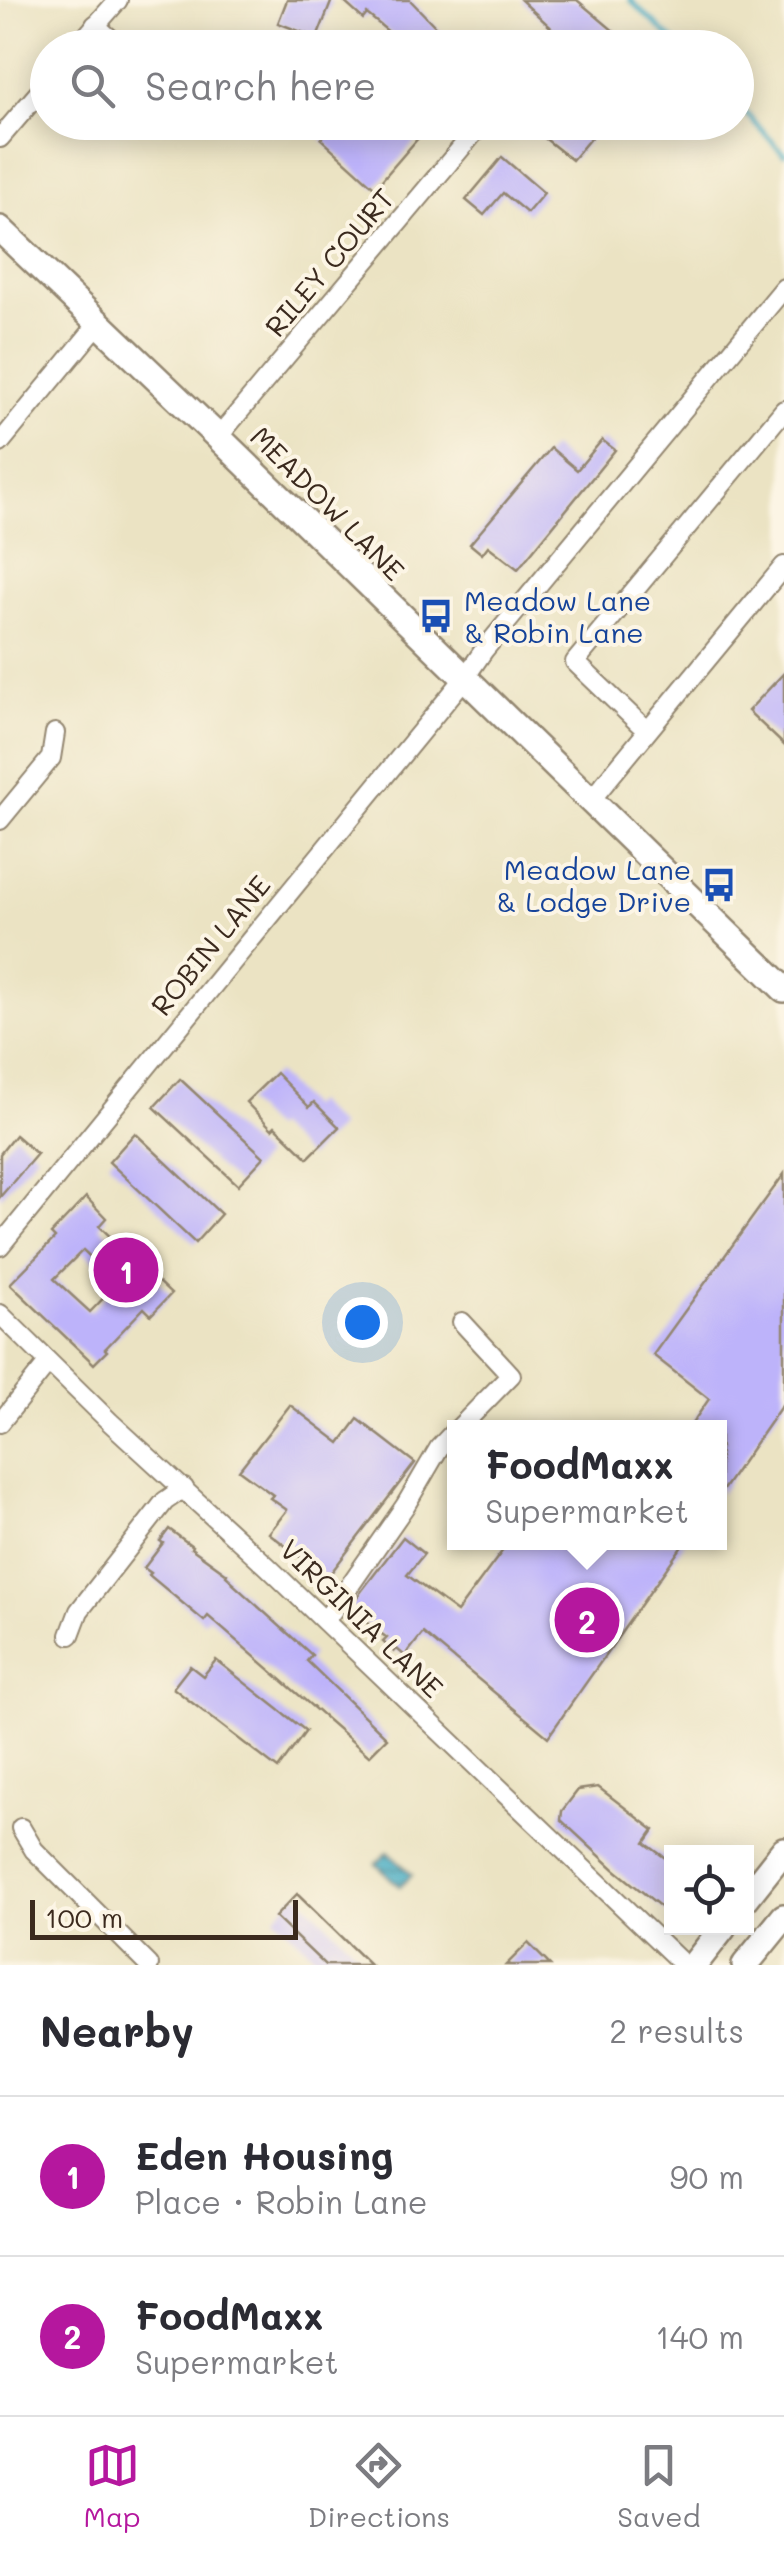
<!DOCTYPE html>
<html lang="en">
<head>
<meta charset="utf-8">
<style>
  body { margin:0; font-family:Mali,sans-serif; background:#f7f7f7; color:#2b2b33 }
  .controls { position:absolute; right:30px; bottom:30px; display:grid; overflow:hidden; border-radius:0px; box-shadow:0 5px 25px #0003 }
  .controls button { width:90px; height:90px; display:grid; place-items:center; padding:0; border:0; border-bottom:2px solid #e1e1e2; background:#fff; color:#2b2b33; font:50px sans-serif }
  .scale { position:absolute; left:30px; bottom:25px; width:268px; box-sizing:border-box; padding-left:10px; border:5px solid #3b2a1e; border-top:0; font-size:28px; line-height:35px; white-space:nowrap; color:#3b2a1e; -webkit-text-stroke:8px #fcf5e5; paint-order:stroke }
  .you { position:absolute; left:362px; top:1322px; width:35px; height:35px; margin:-25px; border:8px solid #fff; border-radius:50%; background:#1a73e8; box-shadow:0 0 0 15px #1a73e833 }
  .badge { display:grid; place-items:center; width:65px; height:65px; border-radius:50%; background:#b5179e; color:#fff; font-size:32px; font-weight:700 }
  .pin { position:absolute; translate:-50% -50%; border:5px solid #fff; box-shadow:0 2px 10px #0006 }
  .popup { position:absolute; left:447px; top:1420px; width:280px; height:130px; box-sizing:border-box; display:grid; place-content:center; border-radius:0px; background:#fff; filter:drop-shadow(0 2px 8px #0005); font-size:32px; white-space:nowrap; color:#7c7c81 }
  .popup b { font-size:38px; color:#2b2b33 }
  .popup::after { content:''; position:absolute; left:50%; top:100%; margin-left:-20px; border:20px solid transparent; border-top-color:#fff }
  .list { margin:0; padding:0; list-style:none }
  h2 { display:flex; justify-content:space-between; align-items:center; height:130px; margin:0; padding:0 40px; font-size:42px }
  h2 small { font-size:32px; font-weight:400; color:#7c7c81 }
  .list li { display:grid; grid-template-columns:65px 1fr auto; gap:30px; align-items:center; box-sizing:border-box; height:160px; padding:0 40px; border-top:2px solid #e1e1e2 }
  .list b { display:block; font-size:38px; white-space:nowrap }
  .list p { margin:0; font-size:32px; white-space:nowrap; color:#7c7c81 }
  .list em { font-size:32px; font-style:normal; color:#7c7c81 }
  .icon { flex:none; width:55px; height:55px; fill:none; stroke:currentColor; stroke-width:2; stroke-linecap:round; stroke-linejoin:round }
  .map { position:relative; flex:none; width:784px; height:1965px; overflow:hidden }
  .search { position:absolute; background:#fff; box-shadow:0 5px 25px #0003; left:30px; right:30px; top:30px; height:110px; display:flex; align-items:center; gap:25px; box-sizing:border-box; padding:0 35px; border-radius:55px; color:#7c7c81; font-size:38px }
  .sheet { height:450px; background:#fff }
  nav { display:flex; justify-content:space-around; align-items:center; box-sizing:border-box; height:140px; border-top:2px solid #e1e1e2; background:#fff; font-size:28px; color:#7c7c81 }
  nav a { display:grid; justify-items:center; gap:5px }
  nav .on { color:#b5179e }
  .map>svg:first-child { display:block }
</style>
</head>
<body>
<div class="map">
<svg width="784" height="1965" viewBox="0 0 784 1965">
  <defs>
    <pattern id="water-rules" width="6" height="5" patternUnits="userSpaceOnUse" patternTransform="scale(2.5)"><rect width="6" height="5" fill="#43aac2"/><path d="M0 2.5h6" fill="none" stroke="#398b9d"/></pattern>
  </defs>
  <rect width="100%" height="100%" fill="#fcf5e5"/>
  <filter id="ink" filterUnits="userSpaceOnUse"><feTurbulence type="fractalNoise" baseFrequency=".01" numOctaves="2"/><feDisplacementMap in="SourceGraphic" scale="20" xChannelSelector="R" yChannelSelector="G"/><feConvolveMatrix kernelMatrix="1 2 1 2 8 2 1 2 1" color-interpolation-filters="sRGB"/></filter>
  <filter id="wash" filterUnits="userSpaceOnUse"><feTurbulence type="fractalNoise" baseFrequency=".0048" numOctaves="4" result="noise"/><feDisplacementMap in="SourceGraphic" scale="40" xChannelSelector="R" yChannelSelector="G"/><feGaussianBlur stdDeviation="2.25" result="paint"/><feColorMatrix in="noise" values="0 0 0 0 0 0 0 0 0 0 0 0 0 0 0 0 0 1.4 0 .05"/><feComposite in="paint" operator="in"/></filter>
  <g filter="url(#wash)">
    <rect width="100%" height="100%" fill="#ebe3c3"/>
    <!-- water -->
    <polygon fill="url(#water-rules)" stroke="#3f6a70" stroke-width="2.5" points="388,1852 412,1875 400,1887 376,1864"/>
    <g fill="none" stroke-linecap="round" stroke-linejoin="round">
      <!-- stream -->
      <g stroke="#43aac2" stroke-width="5">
        <polyline points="630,0 681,48"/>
        <polyline points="736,103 784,154"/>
      </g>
    </g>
    <g id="blocks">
      <!-- building -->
      <g fill="#bdb3fa" fill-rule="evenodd">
        <polygon points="287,0 332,0 317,38 278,23"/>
        <polygon points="342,0 410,0 456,48 408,48 367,14 363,19"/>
        <polygon points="521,0 577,0 634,48 573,48"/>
        <polygon points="336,122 432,122 375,188 321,139"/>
        <polygon points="554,122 604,122 572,160 542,136"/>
        <polygon points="502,157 544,193 527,213 503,193 484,215 466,200"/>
        <polygon points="602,440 615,450 518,569 488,546 482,554 470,544 551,448 577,470"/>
        <polygon points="784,673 784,745 748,711"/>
        <polygon points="276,1073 309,1107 314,1102 339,1127 308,1158 275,1126 272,1129 246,1102"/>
        <polygon points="180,1079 264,1157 238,1185 154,1107"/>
        <polygon points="135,1133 221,1214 195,1243 109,1162"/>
        <polygon points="15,1135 37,1154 0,1197 0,1154"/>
        <polygon points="784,1174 784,1402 720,1494 720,1428 689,1428 709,1399 653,1355"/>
        <path d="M 86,1197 L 106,1218 L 99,1226 L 171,1294 L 151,1315 L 144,1308 L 105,1349 L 107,1351 L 94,1364 L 10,1284 L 55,1238 L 51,1234 ZM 83,1250 L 118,1283 L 90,1312 L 54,1279 Z"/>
        <polygon points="290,1405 340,1443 358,1419 415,1463 327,1578 269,1533 287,1510 270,1498 273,1495 239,1470"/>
        <polygon points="169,1529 192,1546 191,1548 227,1574 226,1576 234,1583 233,1584 312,1655 307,1661 387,1738 369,1756 208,1616 204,1621 149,1575 151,1573 144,1568 163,1543 160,1541"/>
        <polygon points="403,1537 424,1554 407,1575 457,1612 509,1542 685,1542 548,1737 423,1633 405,1656 397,1649 394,1652 383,1642 387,1638 359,1617 361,1614 350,1606"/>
        <polygon points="216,1660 306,1731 278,1769 173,1688 190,1666 203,1676"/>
        <polygon points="598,1787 654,1830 645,1843 672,1863 672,1916 614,1869 561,1820 562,1811 578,1790"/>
        <polygon points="297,1894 370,1965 325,1965 275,1917"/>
        <polygon points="528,1943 550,1965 506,1965"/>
      </g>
    </g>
  </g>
  <g filter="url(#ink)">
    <use href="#blocks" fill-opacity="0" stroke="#938670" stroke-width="2.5"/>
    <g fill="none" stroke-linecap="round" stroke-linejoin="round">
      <!-- street casing -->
      <g stroke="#938670" stroke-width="22">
        <g id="street">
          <polyline points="95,25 121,48"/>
          <polyline points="76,48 118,0"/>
          <polyline points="0,138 48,82"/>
          <polyline points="218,437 483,122"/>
          <polyline points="0,443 98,324"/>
          <polyline points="647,731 575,662 784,410"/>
          <polyline points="590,801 784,566"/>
          <polyline points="0,820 51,758 55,733"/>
          <polyline points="0,1246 464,679 484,650 784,288"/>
          <polyline points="0,1314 110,1422 267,1566 684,1965"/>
          <polyline points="0,1423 48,1363"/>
          <polyline points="459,1428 511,1375 462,1322"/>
          <polyline points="325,1621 405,1506 439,1448 454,1432"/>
          <polyline points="70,1635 79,1611 165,1501 184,1488"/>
          <polyline points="21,1828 34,1850 149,1965"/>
        </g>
      </g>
      <!-- secondary casing -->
      <g stroke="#938670" stroke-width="30">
        <g id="secondary">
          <polyline points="0,229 218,437 784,989"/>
          <polyline points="746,1898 784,1850"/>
          <polyline points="694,1965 723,1928"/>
          <polyline points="745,1965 784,1917"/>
        </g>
      </g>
      <!-- street -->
      <use href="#street" stroke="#fff" stroke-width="18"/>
      <!-- secondary -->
      <use href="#secondary" stroke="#fff" stroke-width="25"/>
    </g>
  </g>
  <!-- icons -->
  <defs>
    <g id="bus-bare" transform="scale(2.7)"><path d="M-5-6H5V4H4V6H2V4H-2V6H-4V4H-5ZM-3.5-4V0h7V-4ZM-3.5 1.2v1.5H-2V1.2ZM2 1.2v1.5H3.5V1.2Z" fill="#1a4fb4" stroke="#fcf5e5" stroke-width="2.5" paint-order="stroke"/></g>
  </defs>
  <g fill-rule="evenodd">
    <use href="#bus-bare" x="436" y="616"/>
    <use href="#bus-bare" x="719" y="885"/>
  </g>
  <g text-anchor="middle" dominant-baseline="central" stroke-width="8" stroke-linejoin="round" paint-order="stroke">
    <!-- street labels -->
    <g font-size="28" fill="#3b2a1e" stroke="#fcf5e5">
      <text transform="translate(329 262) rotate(-50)">RILEY COURT</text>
      <text transform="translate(328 503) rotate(45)">MEADOW LANE</text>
      <text transform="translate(210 945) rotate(-51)">ROBIN LANE</text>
      <text transform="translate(362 1618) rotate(44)">VIRGINIA LANE</text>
    </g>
    <!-- transit labels -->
    <g font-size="28" fill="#164399" stroke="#fcf5e5" text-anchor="start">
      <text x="464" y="600">Meadow Lane<tspan x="464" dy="32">&amp; Robin Lane</tspan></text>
      <text x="691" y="869" text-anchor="end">Meadow Lane<tspan x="691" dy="32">&amp; Lodge Drive</tspan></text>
    </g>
  </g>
</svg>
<div class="controls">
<button><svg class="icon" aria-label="locate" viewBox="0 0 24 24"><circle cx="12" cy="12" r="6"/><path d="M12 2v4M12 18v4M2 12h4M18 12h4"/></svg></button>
</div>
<div class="scale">100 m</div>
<div class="you"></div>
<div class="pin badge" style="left:126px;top:1270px">1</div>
<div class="pin badge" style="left:587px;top:1620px">2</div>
<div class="popup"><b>FoodMaxx</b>Supermarket</div>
<div class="search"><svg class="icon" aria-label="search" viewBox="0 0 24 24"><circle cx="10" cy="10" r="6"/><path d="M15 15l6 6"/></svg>Search here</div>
</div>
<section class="sheet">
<h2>Nearby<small>2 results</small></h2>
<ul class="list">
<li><span class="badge">1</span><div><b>Eden Housing</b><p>Place · Robin Lane</p></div><em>90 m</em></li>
<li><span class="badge">2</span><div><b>FoodMaxx</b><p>Supermarket</p></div><em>140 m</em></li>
</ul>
</section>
<nav>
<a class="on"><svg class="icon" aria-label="map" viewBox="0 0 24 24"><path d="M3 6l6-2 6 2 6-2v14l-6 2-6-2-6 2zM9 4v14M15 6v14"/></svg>Map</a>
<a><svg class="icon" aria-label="directions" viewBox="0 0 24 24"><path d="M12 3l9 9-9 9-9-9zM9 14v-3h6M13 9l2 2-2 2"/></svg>Directions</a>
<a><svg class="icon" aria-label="saved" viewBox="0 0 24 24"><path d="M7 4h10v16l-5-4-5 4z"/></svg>Saved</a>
</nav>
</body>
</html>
